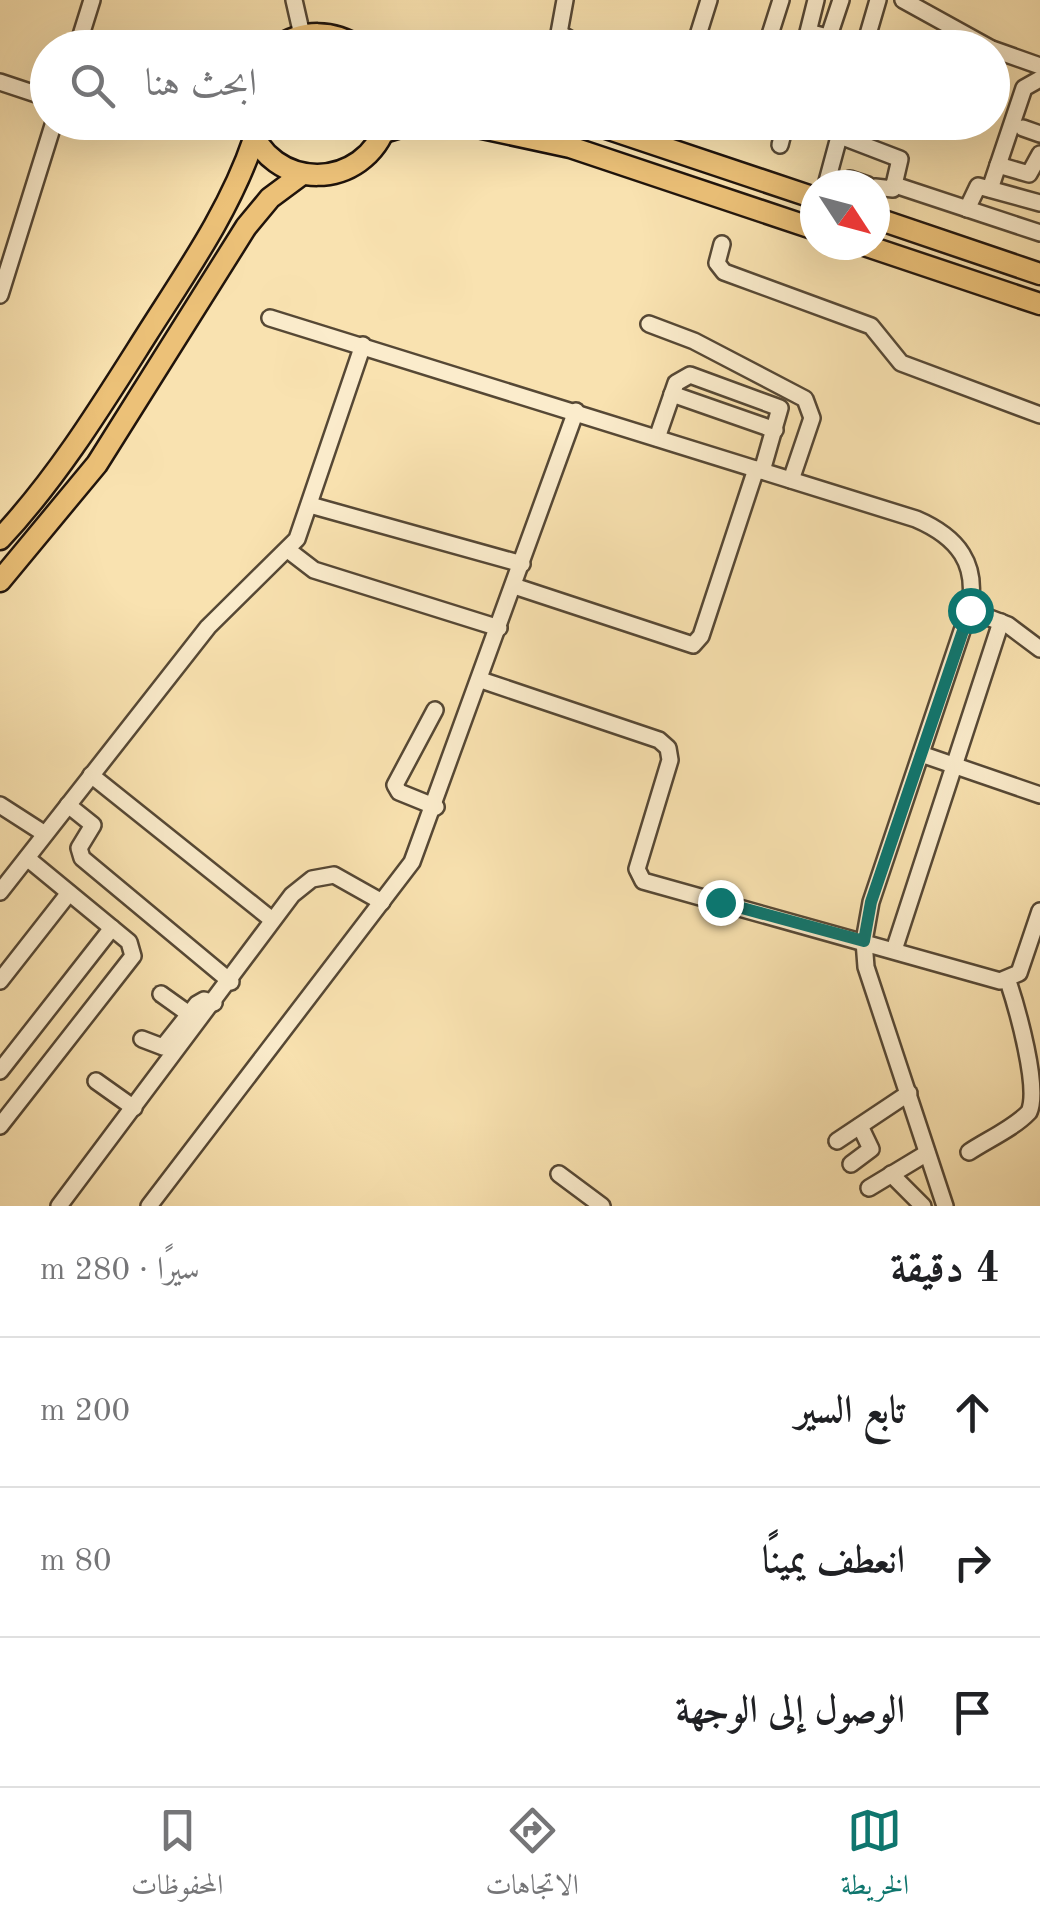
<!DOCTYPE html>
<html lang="ar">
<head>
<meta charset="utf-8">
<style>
  body { margin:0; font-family:"Old Standard TT",Amiri,serif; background:#f6f6f6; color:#202124; direction:rtl }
  .compass { position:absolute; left:800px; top:170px; width:90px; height:90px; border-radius:50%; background:#fff; box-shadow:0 10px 40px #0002; rotate:126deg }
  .stop { position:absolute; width:30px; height:30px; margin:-22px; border:8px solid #0f766e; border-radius:50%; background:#fff }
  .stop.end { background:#0f766e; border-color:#fff; box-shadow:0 2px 10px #0008 }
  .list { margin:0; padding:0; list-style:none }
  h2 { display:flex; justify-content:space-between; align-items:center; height:130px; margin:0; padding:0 40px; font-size:42px }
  h2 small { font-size:32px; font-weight:400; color:#757577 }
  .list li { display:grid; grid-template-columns:65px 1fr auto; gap:30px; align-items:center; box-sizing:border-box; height:150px; padding:0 40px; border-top:2px solid #e0e0e0 }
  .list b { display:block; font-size:38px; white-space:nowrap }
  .list em { font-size:32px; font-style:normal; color:#757577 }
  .icon { flex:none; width:55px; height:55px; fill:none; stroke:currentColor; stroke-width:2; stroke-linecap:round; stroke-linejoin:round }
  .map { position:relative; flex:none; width:1040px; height:1206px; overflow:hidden; direction:ltr }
  .search { position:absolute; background:#fff; box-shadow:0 10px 40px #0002; left:30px; right:30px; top:30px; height:110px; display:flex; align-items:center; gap:25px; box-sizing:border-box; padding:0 35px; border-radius:55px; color:#757577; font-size:38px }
  .sheet { height:580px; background:#fff }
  nav { display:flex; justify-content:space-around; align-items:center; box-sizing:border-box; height:140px; border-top:2px solid #e0e0e0; background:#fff; font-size:28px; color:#757577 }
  nav a { display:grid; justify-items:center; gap:5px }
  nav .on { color:#0f766e }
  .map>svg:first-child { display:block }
</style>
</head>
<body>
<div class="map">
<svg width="1040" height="1206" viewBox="0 0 1040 1206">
  <rect width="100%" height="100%" fill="#f9e2b0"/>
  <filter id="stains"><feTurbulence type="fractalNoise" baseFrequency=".002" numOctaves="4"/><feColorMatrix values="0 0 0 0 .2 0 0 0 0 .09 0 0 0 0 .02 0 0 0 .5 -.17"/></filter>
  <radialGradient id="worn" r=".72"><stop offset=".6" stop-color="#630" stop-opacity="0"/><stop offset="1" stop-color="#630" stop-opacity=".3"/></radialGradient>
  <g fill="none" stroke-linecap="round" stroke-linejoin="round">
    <!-- minor casing -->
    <g stroke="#564835" stroke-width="20">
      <g id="minor">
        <polyline points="294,0 302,35"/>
        <polyline points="565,0 559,33 585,48"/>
        <polyline points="816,0 808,32 865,47"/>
        <polyline points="903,0 990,48"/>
        <polyline points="757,44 767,44 781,0"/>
        <polyline points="77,48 92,0"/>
        <polyline points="694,48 709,0"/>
        <polyline points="825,48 841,0"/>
        <polyline points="864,48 878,0"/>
        <polyline points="992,49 1040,66"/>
        <polyline points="0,82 48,98"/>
        <polyline points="1023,128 1040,134"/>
        <polyline points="840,136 900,159 893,189 875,187"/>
        <polyline points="780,145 786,122"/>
        <polyline points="998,165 1029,174 1040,154"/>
        <polyline points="850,179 868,185"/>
        <polyline points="826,185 843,122"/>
        <polyline points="895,185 1040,233"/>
        <polyline points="990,189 1024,88 1040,79"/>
        <polyline points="967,209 978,186 1040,203"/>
        <polyline points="722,244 717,263 724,272 871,326 901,363 1040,415"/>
        <polyline points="0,295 54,122"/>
        <path d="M 270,318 L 916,519 C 958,537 979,564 969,610 L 871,902 L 864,941 L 866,967 L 945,1206"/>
        <polyline points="649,324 694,341 805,399 812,418 791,480"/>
        <polyline points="672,394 775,430"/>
        <polyline points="657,438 676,383 690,375 780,408 762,471"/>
        <polyline points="310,505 522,564"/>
        <polyline points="288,550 314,570 499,628"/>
        <polyline points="514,586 693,645 701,636 756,469"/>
        <polyline points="969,610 1008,625 1040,649"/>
        <polyline points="481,680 659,740 668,748 670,760 637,869 643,881 1000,981 1019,973 1040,911"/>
        <polyline points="435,710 395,785 399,792 436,807"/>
        <polyline points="921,754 1040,795"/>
        <polyline points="91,775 271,919"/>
        <polyline points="0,805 45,834"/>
        <polyline points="68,805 93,825 79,848 82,858 231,982"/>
        <polyline points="0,892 208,627 297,539 363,345"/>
        <polyline points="894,950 1001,622"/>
        <polyline points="0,981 69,893"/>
        <polyline points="161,994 189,1014"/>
        <polyline points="142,1039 163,1047 197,1004 204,1000 214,1003"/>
        <polyline points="0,1071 112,928"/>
        <polyline points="96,1081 134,1108"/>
        <polyline points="0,1126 133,956 129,942 27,858"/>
        <polyline points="837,1141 909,1093"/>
        <path d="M 969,1152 C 987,1140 1014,1128 1029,1112 C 1040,1088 1017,1008 1008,981"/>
        <polyline points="851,1164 871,1149 860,1126"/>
        <polyline points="559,1174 602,1206"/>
        <polyline points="891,1174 923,1206"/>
        <polyline points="869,1188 927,1153"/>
        <polyline points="59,1206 292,895 312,879 334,875 382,902"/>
        <polyline points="149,1206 412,862 576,411"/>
      </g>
    </g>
    <!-- major casing -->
    <g stroke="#20140c" stroke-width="25">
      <g id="major">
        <path d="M 276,48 C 303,29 333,30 361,48"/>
        <path d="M 248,122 C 270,193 365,192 387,122"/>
        <polyline points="454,122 570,147 815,229"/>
        <polyline points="588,122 815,198"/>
        <polyline points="384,132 417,122"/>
        <polyline points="875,218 1040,274"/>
        <polyline points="864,245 1040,304"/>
        <path d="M 0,539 C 58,477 102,405 147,334 C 187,271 230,210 254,139"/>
        <polyline points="0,581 97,464 246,227 270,198 301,175"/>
      </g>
    </g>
    <!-- minor -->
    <use href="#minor" stroke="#fbeccc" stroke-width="15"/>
    <!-- major -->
    <use href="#major" stroke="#ecc178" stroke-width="20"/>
  </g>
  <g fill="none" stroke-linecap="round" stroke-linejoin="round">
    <!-- route -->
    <polyline stroke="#0f766e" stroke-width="12" points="720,902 864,941 871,902 970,610"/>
  </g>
  <rect width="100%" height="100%" filter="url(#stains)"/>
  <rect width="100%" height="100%" fill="url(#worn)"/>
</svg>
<svg class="compass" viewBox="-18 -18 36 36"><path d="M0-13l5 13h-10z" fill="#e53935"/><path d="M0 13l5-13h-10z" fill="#757577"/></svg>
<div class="stop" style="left:970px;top:610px"></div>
<div class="stop end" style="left:720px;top:902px"></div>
<div class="search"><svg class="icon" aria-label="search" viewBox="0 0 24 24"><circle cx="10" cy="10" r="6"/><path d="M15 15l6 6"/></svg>ابحث هنا</div>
</div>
<section class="sheet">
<h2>4 دقيقة<small>سيرًا · 280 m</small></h2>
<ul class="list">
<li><svg class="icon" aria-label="ahead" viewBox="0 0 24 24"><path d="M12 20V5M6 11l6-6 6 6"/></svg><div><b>تابع السير</b></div><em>200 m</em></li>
<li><svg class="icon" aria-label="right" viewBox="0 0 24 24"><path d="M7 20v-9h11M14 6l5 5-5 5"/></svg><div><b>انعطف يمينًا</b></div><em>80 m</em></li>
<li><svg class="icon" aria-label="arrive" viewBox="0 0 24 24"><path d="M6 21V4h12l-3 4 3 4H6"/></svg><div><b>الوصول إلى الوجهة</b></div></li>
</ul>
</section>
<nav>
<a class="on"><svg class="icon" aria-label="map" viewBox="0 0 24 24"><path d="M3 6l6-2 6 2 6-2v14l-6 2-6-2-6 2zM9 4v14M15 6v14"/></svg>الخريطة</a>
<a><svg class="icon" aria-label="directions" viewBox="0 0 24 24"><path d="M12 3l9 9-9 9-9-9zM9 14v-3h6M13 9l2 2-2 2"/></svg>الاتجاهات</a>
<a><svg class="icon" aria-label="saved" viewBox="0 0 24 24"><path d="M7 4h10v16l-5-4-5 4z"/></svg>المحفوظات</a>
</nav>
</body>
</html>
